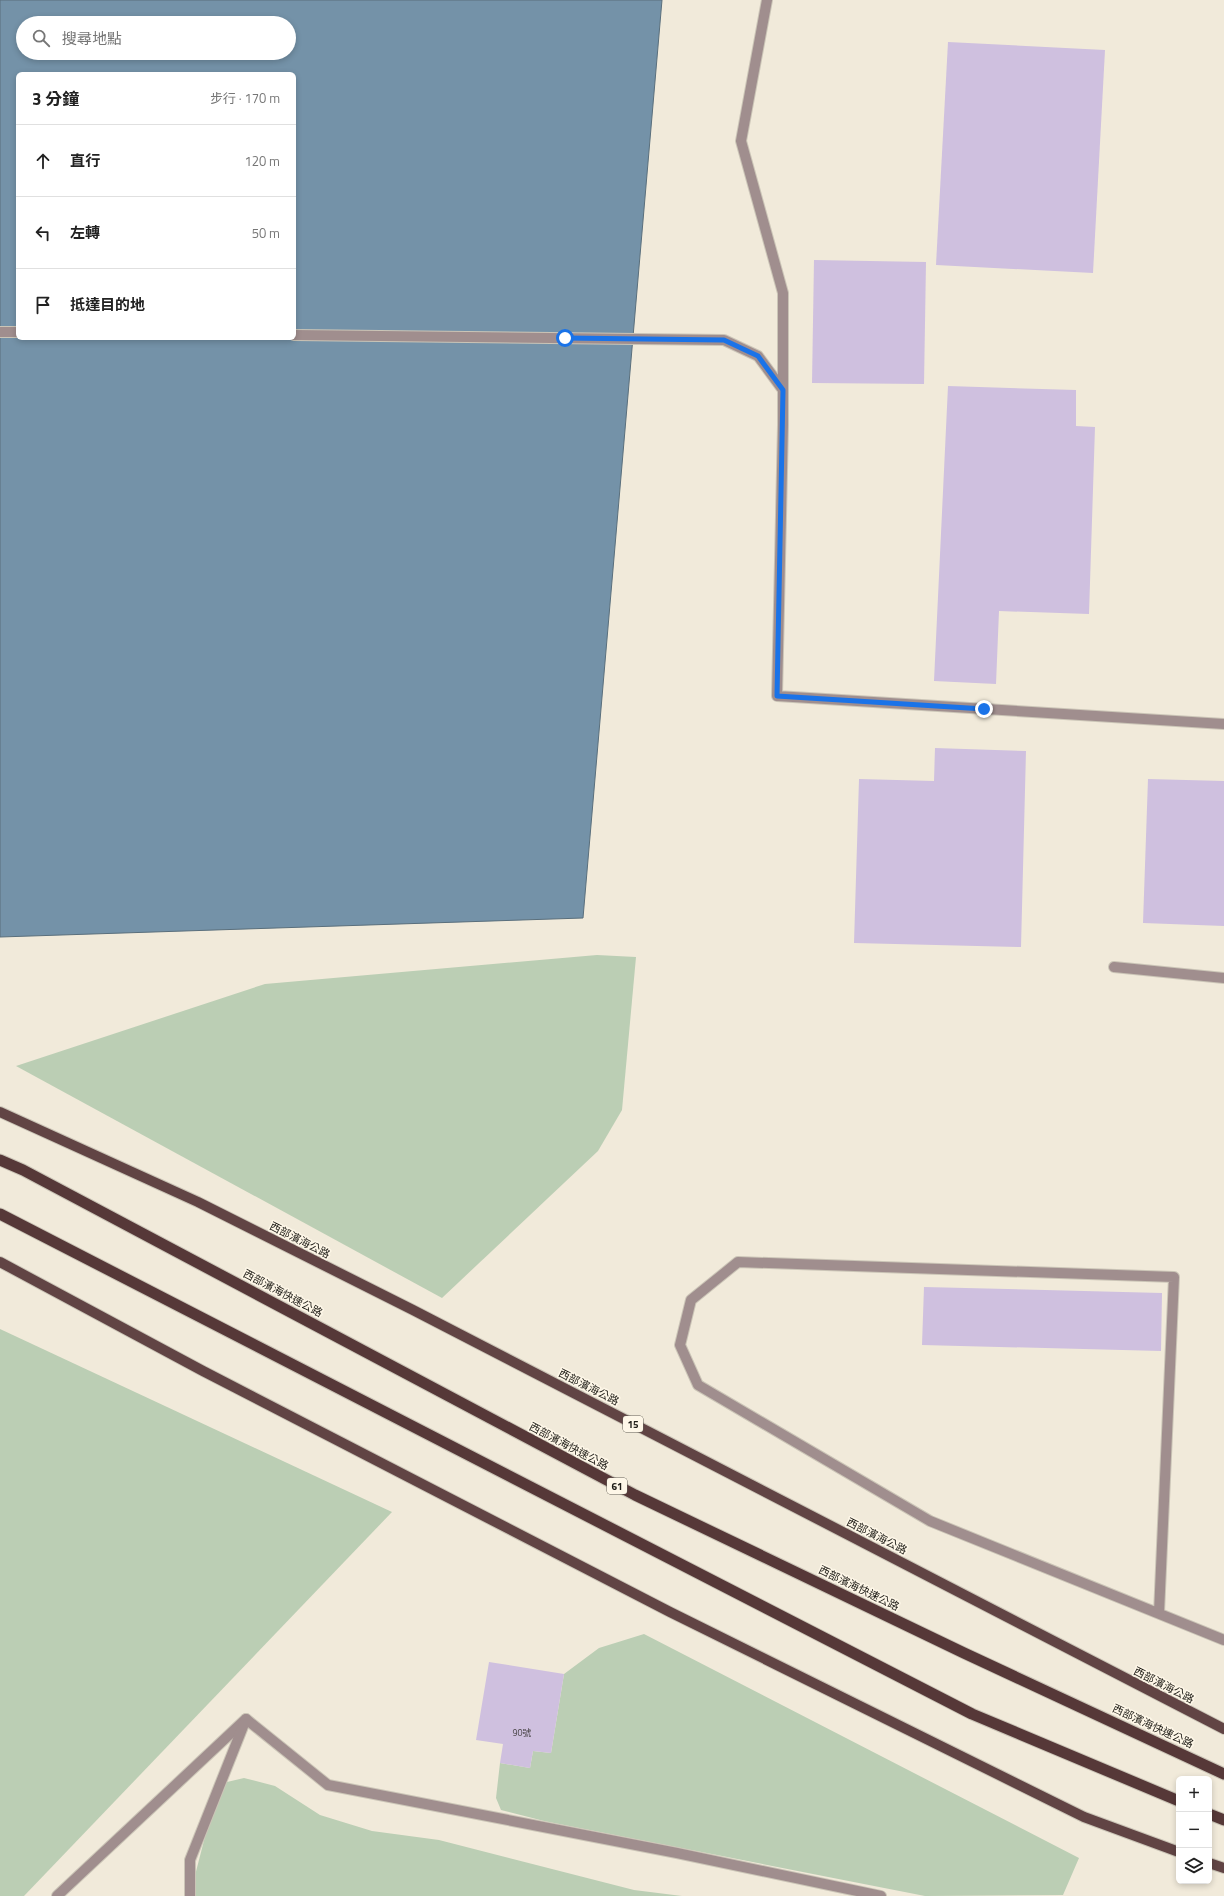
<!DOCTYPE html>
<html lang="zh-TW">
<head>
<meta charset="utf-8">
<style>
  body { margin:0; font-family:"Titillium Web","Noto Sans TC",sans-serif; background:#f6f6f6; color:#222 }
  .controls { position:absolute; right:12px; bottom:12px; display:grid; overflow:hidden; border-radius:6px; box-shadow:0 2px 6px #0003 }
  .controls button { width:36px; height:36px; display:grid; place-items:center; padding:0; border:0; border-bottom:1px solid #e0e0e0; background:#fff; color:#222; font:20px sans-serif }
  .stop { position:absolute; width:12px; height:12px; margin:-9px; border:3px solid #1a73e8; border-radius:50%; background:#fff }
  .stop.end { background:#1a73e8; border-color:#fff; box-shadow:0 1px 4px #0008 }
  .list { margin:0; padding:0; list-style:none }
  h2 { display:flex; justify-content:space-between; align-items:center; height:52px; margin:0; padding:0 16px; font-size:17px }
  h2 small { font-size:13px; font-weight:400; color:#767676 }
  .list li { display:grid; grid-template-columns:26px 1fr auto; gap:12px; align-items:center; box-sizing:border-box; height:72px; padding:0 16px; border-top:1px solid #e0e0e0 }
  .list b { display:block; font-size:15px; white-space:nowrap }
  .list em { font-size:13px; font-style:normal; color:#767676 }
  .icon { flex:none; width:22px; height:22px; fill:none; stroke:currentColor; stroke-width:2; stroke-linecap:round; stroke-linejoin:round }
  .map { position:relative; flex:none; width:1224px; height:1896px; overflow:hidden }
  .search { position:absolute; background:#fff; box-shadow:0 2px 6px #0003; left:16px; top:16px; width:280px; height:44px; display:flex; align-items:center; gap:10px; box-sizing:border-box; padding:0 14px; border-radius:22px; color:#767676; font-size:15px }
  .panel { position:absolute; background:#fff; box-shadow:0 2px 6px #0003; left:16px; top:72px; width:280px; height:268px; border-radius:6px }
  .map>svg:first-child { display:block }
</style>
</head>
<body>
<div class="map">
<svg width="1224" height="1896" viewBox="0 0 1224 1896">
  <rect width="100%" height="100%" fill="#f1eada"/>
  <!-- green -->
  <g fill="#bbceb4">
    <polygon points="597,955 636,957 622,1110 598,1151 442,1298 16,1066 265,984"/>
    <polygon points="0,1329 392,1512 24,1896 0,1896"/>
    <polygon points="644,1634 1079,1858 1063,1895 925,1896 544,1821 501,1810 496,1798 500,1763 530,1768 533,1751 551,1753 564,1674 599,1648"/>
    <polygon points="244,1778 275,1786 320,1815 372,1831 439,1840 634,1890 682,1896 192,1896 192,1887 216,1794 227,1782"/>
  </g>
  <!-- water -->
  <path fill="#7492a8" stroke="#5a6f7c" fill-rule="evenodd" d="M 0,0 L 662,0 L 583,918 L 0,937 ZM 23,23 L 289,23 L 289,53 L 23,53 ZM 18,74 L 294,74 L 294,338 L 18,338 Z"/>
  <!-- building -->
  <g fill="#cfc0df">
    <polygon points="948,42 1105,50 1093,273 936,265"/>
    <polygon points="814,260 926,262 924,384 812,383"/>
    <polygon points="948,386 1076,390 1076,426 1095,427 1089,614 999,611 996,684 934,681"/>
    <polygon points="935,748 1026,751 1021,947 854,943 859,779 934,781"/>
    <polygon points="1148,779 1224,781 1224,926 1143,923"/>
    <polygon points="924,1287 1162,1293 1161,1351 922,1345"/>
    <polygon points="489,1662 564,1674 551,1753 533,1751 530,1768 500,1763 503,1744 476,1740"/>
  </g>
  <g fill="none" stroke-linecap="round" stroke-linejoin="round">
    <!-- service casing -->
    <g stroke="#cbc5b7" stroke-width="12">
      <g id="service">
        <polyline points="767,0 741,141 783,293 783,425 777,696 1224,724"/>
        <polyline points="0,332 18,332"/>
        <polyline points="294,335 724,340 758,356 783,390"/>
        <polyline points="1114,967 1224,978"/>
        <polyline points="57,1896 246,1719"/>
      </g>
    </g>
    <!-- minor casing -->
    <g stroke="#cbc5b7" stroke-width="12">
      <g id="minor">
        <polyline points="1159,1613 1174,1277 738,1262 691,1300 680,1345 698,1385 930,1521 1224,1640"/>
        <polyline points="190,1896 190,1860 246,1719 328,1785 677,1853 881,1896"/>
      </g>
    </g>
    <!-- primary casing -->
    <g stroke="#cbc5b7" stroke-width="12">
      <g id="primary">
        <polyline points="0,1112 198,1202 413,1310 1224,1729"/>
        <polyline points="0,1262 203,1371 670,1612 1084,1817 1179,1852"/>
        <polyline points="1209,1863 1224,1868"/>
      </g>
    </g>
    <!-- trunk casing -->
    <g stroke="#cbc5b7" stroke-width="13">
      <g id="trunk">
        <polyline points="0,1160 23,1170 635,1495 964,1653 1224,1774"/>
        <polyline points="0,1214 972,1714 1179,1801"/>
        <polyline points="1209,1814 1224,1820"/>
      </g>
    </g>
    <!-- service -->
    <use href="#service" stroke="#a08e8e" stroke-width="10"/>
    <!-- minor -->
    <use href="#minor" stroke="#a08e8e" stroke-width="10"/>
    <!-- primary -->
    <use href="#primary" stroke="#614444" stroke-width="10"/>
    <!-- trunk -->
    <use href="#trunk" stroke="#563838" stroke-width="11"/>
  </g>
  <g fill="none" stroke-linecap="round" stroke-linejoin="round">
    <!-- route -->
    <polyline stroke="#1a73e8" stroke-width="5" points="565,338 724,340 758,356 783,390 777,696 984,709"/>
  </g>
  <g text-anchor="middle" dominant-baseline="central" stroke-width="3" stroke-linejoin="round" paint-order="stroke">
    <!-- number labels -->
    <g font-size="9" fill="#4b4649">
      <text x="522" y="1732">90號</text>
    </g>
    <!-- shield labels -->
    <g fill="#fef7e8" stroke="#625e56" stroke-width="1">
      <rect x="623" y="1416" width="20" height="16" rx="3"/>
      <rect x="607" y="1478" width="20" height="16" rx="3"/>
    </g>
    <g font-size="10" font-weight="bold" fill="#1f1d17">
      <text x="633" y="1424">15</text>
      <text x="617" y="1486">61</text>
    </g>
    <!-- street labels -->
    <g font-size="11" fill="#1f1d17" stroke="#fef7e8">
      <text transform="translate(300 1240) rotate(27)">西部濱海公路</text>
      <text transform="translate(283 1293) rotate(28)">西部濱海快速公路</text>
      <text transform="translate(589 1387) rotate(27)">西部濱海公路</text>
      <text transform="translate(569 1446) rotate(28)">西部濱海快速公路</text>
      <text transform="translate(877 1536) rotate(27)">西部濱海公路</text>
      <text transform="translate(859 1588) rotate(26)">西部濱海快速公路</text>
      <text transform="translate(1164 1685) rotate(27)">西部濱海公路</text>
      <text transform="translate(1153 1726) rotate(25)">西部濱海快速公路</text>
    </g>
  </g>
</svg>
<div class="controls">
<button>+</button>
<button>−</button>
<button><svg class="icon" aria-label="layers" viewBox="0 0 24 24"><path d="M12 4l9 5-9 5-9-5zM3 14l9 5 9-5"/></svg></button>
</div>
<div class="stop" style="left:565px;top:338px"></div>
<div class="stop end" style="left:984px;top:709px"></div>
<div class="search"><svg class="icon" aria-label="search" viewBox="0 0 24 24"><circle cx="10" cy="10" r="6"/><path d="M15 15l6 6"/></svg>搜尋地點</div>
<section class="panel">
<h2>3 分鐘<small>步行 · 170 m</small></h2>
<ul class="list">
<li><svg class="icon" aria-label="ahead" viewBox="0 0 24 24"><path d="M12 20V5M6 11l6-6 6 6"/></svg><div><b>直行</b></div><em>120 m</em></li>
<li><svg class="icon" aria-label="left" viewBox="0 0 24 24"><path d="M17 20v-9H6M10 6l-5 5 5 5"/></svg><div><b>左轉</b></div><em>50 m</em></li>
<li><svg class="icon" aria-label="arrive" viewBox="0 0 24 24"><path d="M6 21V4h12l-3 4 3 4H6"/></svg><div><b>抵達目的地</b></div></li>
</ul>
</section>
</div>
</body>
</html>
